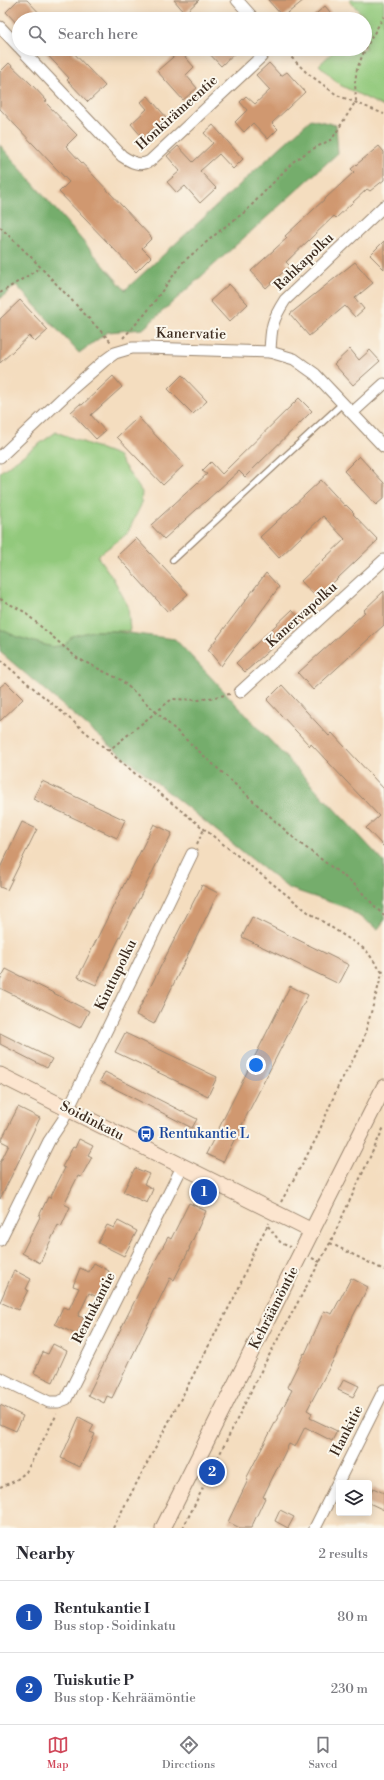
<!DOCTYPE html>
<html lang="en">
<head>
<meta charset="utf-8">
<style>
  body { margin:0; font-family:"Libre Bodoni",serif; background:#f2f2f3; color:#2b2b33 }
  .controls { position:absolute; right:12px; bottom:12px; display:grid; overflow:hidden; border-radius:4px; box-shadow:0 2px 10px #0003 }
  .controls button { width:36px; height:36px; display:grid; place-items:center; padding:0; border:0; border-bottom:1px solid #e1e1e2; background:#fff; color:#2b2b33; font:20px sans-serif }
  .you { position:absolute; left:256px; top:1065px; width:14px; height:14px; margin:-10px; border:3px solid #fff; border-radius:50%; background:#1a73e8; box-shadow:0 0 0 6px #1a73e833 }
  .badge { display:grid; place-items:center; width:26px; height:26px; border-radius:50%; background:#d1495b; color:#fff; font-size:13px; font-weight:700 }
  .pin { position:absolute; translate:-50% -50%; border:2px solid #fff; box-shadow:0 1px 4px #0006 }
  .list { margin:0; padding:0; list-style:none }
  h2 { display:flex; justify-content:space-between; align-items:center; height:52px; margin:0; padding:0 16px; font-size:17px }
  h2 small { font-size:13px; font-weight:400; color:#7c7c81 }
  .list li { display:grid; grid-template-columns:26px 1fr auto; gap:12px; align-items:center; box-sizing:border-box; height:72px; padding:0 16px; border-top:1px solid #e1e1e2 }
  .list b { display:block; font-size:15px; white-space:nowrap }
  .list p { margin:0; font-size:13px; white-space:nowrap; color:#7c7c81 }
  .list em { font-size:13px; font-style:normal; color:#7c7c81 }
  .icon { flex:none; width:22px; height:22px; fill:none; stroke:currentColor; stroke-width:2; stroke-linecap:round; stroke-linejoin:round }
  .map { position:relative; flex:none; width:384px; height:1528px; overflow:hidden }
  .search { position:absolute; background:#fff; box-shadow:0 2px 10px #0003; left:12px; right:12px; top:12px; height:44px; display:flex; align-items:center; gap:10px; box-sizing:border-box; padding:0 14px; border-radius:22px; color:#7c7c81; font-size:15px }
  .sheet { height:196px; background:#fff }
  nav { display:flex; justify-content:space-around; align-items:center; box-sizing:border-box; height:56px; border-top:1px solid #e1e1e2; background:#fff; font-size:11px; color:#7c7c81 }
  nav a { display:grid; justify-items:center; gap:2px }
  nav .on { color:#d1495b }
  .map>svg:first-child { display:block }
</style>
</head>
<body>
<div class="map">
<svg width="384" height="1528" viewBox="0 0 384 1528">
  <rect width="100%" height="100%" fill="#fbf7ec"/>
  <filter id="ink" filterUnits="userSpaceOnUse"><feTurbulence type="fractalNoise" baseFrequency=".025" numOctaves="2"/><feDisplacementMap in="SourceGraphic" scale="8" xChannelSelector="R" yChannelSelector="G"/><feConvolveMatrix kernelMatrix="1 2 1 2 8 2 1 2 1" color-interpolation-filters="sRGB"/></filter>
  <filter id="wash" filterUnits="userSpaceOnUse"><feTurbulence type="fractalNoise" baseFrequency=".012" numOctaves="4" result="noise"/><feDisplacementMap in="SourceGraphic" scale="16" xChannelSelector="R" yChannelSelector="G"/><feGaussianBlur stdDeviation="0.9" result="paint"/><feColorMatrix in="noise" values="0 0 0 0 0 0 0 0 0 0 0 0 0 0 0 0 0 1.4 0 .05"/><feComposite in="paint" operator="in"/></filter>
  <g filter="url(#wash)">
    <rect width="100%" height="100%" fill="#f4ddbf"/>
    <!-- green -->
    <g fill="#92c97c" stroke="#667a4d">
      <polygon points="349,0 384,0 384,107 340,85 319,65 336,49 365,49 366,19"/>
      <polygon points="56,432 117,455 142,492 141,505 127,534 97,556 113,578 128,606 130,631 93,631 66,645 52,647 17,637 0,629 0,472"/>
    </g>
    <!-- forest -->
    <g fill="#75ad6c" stroke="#586c45">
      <polygon points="311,119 336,125 338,153 143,329 108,332 79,353 16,285 0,299 0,145 125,290"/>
      <polygon points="0,629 17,637 52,647 65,645 72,636 93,631 113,631 175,639 384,862 384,921 378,929 347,908 288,888 108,744 0,652"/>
    </g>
    <g id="blocks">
      <!-- building -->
      <g fill="#d09870">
        <polygon points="18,0 27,0 45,19 19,19 19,26 6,12"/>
        <polygon points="174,0 199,0 185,13"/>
        <polygon points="268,0 304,0 283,17"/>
        <polygon points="325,6 336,19 310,19"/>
        <polygon points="42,49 70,49 105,86 88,102 67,80 69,78"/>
        <polygon points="205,49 239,49 221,66"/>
        <polygon points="180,51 194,67 186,75 197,88 183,100 157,71"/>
        <polygon points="9,63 32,85 47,101 45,102 77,135 66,146 152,238 142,248 151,257 136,272 59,192 69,182 0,109 0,72"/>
        <polygon points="269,63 281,76 287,72 305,92 272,123 278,129 268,139 253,123 244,132 235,122 247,110 240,102 246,96 255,104 270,90 256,75"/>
        <polygon points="148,96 166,117 143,138 131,124 147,109 141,102"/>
        <polygon points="213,125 243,159 233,169 219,154 200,171 216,188 200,203 185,186 177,193 167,182 180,171 167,156 178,146 193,162 213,143 204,133"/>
        <polygon points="379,146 384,152 384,180 370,191 367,189 336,218 334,216 286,262 290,266 266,288 251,271 287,238 285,236 354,172 351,169"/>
        <polygon points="384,241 384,269 370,255"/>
        <polygon points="355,262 373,283 355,298 364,309 355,317 345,306 309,336 290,314"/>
        <polygon points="229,284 248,304 229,322 210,301"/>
        <polygon points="20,300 48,330 35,342 29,336 0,363 0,319"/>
        <polygon points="350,349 359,360 370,350 380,361 353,385 334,364"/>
        <polygon points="182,375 207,401 193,414 168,389"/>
        <polygon points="113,376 122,387 91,415 105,431 96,439 71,412 80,404 82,405"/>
        <polygon points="299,398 312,411 245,477 239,471 164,539 151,525 207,474 202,471 211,462 222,474"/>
        <polygon points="138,417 184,465 163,485 117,437"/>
        <polygon points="359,456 384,483 384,498 376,505 344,471"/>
        <polygon points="321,480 345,506 346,505 354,513 353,514 378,540 317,598 301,581 345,539 323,516 279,558 260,537"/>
        <polygon points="136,538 188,594 168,612 117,556"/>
        <polygon points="266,573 279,587 221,666 208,650"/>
        <polygon points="384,591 384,625 313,690 298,673 365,612 363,611"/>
        <polygon points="292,610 302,621 245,672 236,663"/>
        <polygon points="6,682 23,699 0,721 0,687"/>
        <polygon points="282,685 329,736 332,733 384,789 384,847 366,828 379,816 311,744 310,746 267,700"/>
        <polygon points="42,781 125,820 117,838 33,799"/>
        <polygon points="22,822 37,829 7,890 0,887 0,868"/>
        <polygon points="154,824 172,833 96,985 78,977"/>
        <polygon points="202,885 218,893 154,1024 136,1015"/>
        <polygon points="252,917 349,965 339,984 242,937"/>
        <polygon points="6,969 89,1011 80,1028 0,988 0,980"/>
        <polygon points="290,986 308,995 223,1162 206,1154"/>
        <polygon points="0,1033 52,1059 47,1068 0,1044"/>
        <polygon points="125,1033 217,1077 208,1096 115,1052"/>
        <polygon points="105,1072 197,1119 192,1128 100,1081"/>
        <polygon points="18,1107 40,1118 0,1199 0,1163 9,1145 1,1141"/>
        <polygon points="79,1139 93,1146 88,1155 92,1157 81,1177 78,1176 64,1204 70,1207 61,1227 58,1225 40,1263 22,1253 40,1217 39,1216 48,1197 50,1198 65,1168 62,1167 73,1147 75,1148"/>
        <polygon points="135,1168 149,1174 144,1184 153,1189 147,1203 123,1192"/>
        <polygon points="189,1203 206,1211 189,1248 190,1248 174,1280 170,1278 112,1398 107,1396 104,1403 88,1395 145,1280 168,1237 171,1239"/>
        <polygon points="118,1221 137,1231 124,1256 98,1243 107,1225 114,1228"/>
        <polygon points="94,1263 109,1271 97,1297 89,1293 78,1316 84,1318 77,1335 55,1324 63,1307 69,1309 79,1288 73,1286 80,1268 89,1272"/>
        <polygon points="14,1270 31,1279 26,1289 28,1290 18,1310 0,1302"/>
        <polygon points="351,1278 368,1287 350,1322 335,1357 307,1410 312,1413 310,1418 337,1431 332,1441 305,1427 295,1447 289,1444 263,1497 265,1498 251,1528 240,1528 228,1522 248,1480 246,1479 292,1390 287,1387 304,1353 305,1354 324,1311 332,1314"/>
        <polygon points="53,1344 67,1351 53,1382 34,1373 43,1352 48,1354"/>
        <polygon points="344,1379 359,1386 353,1397 338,1390"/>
        <polygon points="0,1405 23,1416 16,1431 0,1424"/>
        <polygon points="79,1417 94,1425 90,1432 95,1434 80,1467 61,1458"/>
        <polygon points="373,1488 384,1493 384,1510 369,1503 369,1496"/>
        <polygon points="280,1510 294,1517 288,1528 275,1521"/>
      </g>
    </g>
  </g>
  <g filter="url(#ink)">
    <use href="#blocks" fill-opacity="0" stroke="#98846e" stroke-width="1"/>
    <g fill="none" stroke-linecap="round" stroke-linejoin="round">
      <!-- lane casing -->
      <g stroke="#98846e" stroke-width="8">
        <polyline id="lane" points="173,560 343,403"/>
      </g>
      <!-- street casing -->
      <g stroke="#98846e" stroke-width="13">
        <g id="street">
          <polyline points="237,0 254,19"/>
          <polyline points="0,27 19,47"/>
          <path d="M 21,49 L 122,156 C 131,162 140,167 150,161 L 261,57 L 267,49"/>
          <path d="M 270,352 C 271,327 272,320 285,300 L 384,206"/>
          <polyline points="352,413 384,384"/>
          <polyline points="0,457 73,388 104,361 115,353 132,348 147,348 270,352 294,359 315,374 384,447"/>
          <polyline points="240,692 384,560"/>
          <polyline points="0,1240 49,1141 63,1120 192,854"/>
          <polyline points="0,1378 49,1402 58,1402 66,1399 182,1167"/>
          <polyline points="315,1528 384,1390"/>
        </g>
      </g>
      <!-- secondary casing -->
      <g stroke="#98846e" stroke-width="17">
        <g id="secondary">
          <polyline points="0,1075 312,1231"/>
          <polyline points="163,1528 384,1087"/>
        </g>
      </g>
      <!-- path -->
      <g stroke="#98846e" stroke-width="2" stroke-dasharray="3 3" stroke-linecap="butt">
        <polyline points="283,49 306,72 337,95 384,114"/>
        <polyline points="365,49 384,16"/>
        <polyline points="0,227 31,257 111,342"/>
        <polyline points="0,293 40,268"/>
        <polyline points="123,338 146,313 183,262 222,229 246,211 294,161 309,151 332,139 356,101 355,82 357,69 365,49"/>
        <polyline points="0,599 23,611 77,658 121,680 297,841 354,884 384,916"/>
        <polyline points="0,660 138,776 308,912 366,950 384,975"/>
        <polyline points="108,751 172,699 199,700 230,694"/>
        <polyline points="197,844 204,829"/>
        <polyline points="281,1202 316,1139 339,1084 362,1044 384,967"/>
        <polyline points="268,1226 281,1243 290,1247"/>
        <polyline points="330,1243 384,1270"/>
        <polyline points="312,1258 320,1262"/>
        <polyline points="0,1487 15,1481 26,1472 57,1414"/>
        <polyline points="113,1528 238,1290 254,1250 269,1223"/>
        <polyline points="183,1528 266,1361 330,1243 384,1127"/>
      </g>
      <!-- lane -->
      <use href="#lane" stroke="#fff" stroke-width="5.5"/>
      <!-- street -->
      <use href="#street" stroke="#fff" stroke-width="11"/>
      <!-- secondary -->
      <use href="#secondary" stroke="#fce5cf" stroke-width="15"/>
    </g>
  </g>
  <!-- icons -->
  <defs>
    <g id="bus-disc" transform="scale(0.9)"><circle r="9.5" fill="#1a4fb4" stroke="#fbf7ec"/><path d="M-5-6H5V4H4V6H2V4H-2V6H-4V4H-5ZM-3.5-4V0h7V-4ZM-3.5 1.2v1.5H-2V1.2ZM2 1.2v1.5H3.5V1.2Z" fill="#fff"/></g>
  </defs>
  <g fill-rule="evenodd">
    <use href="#bus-disc" x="146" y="1134"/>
  </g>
  <g text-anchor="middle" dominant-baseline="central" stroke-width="4" stroke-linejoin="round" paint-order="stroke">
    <!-- street labels -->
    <g font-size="14" fill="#3b2a1e" stroke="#fbf7ec">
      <text transform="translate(177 113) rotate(-42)">Honkirämeentie</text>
      <text transform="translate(304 262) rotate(-44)">Rahkapolku</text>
      <text transform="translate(191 334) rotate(1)">Kanervatie</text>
      <text transform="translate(302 615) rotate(-42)">Kanervapolku</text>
      <text transform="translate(116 975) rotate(-64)">Kinttupolku</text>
      <text transform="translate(92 1121) rotate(27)">Soidinkatu</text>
      <text transform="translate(94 1308) rotate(-63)">Rentukantie</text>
      <text transform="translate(274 1308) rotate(-63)">Kehräämöntie</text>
      <text transform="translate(347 1431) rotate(-63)">Hankitie</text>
    </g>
    <!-- transit labels -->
    <g font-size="14" fill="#164399" stroke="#fbf7ec" text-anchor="start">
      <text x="159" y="1134">Rentukantie L</text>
    </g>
  </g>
</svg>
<div class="controls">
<button><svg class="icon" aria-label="layers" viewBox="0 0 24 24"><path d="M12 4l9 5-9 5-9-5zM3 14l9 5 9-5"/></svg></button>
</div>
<div class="you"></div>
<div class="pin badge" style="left:204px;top:1192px;background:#1a4fb4">1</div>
<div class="pin badge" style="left:212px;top:1472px;background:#1a4fb4">2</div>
<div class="search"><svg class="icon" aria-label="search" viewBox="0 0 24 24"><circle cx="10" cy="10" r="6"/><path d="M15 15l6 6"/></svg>Search here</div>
</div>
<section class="sheet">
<h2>Nearby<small>2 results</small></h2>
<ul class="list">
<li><span class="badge" style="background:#1a4fb4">1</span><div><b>Rentukantie I</b><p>Bus stop · Soidinkatu</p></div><em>80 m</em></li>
<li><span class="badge" style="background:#1a4fb4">2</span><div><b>Tuiskutie P</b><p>Bus stop · Kehräämöntie</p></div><em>230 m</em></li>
</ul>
</section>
<nav>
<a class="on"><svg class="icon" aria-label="map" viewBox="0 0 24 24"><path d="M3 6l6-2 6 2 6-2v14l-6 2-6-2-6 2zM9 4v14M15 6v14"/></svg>Map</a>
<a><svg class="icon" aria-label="directions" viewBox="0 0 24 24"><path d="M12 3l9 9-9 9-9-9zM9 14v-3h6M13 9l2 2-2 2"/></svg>Directions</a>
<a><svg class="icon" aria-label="saved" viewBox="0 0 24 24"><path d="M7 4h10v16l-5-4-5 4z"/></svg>Saved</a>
</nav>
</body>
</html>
